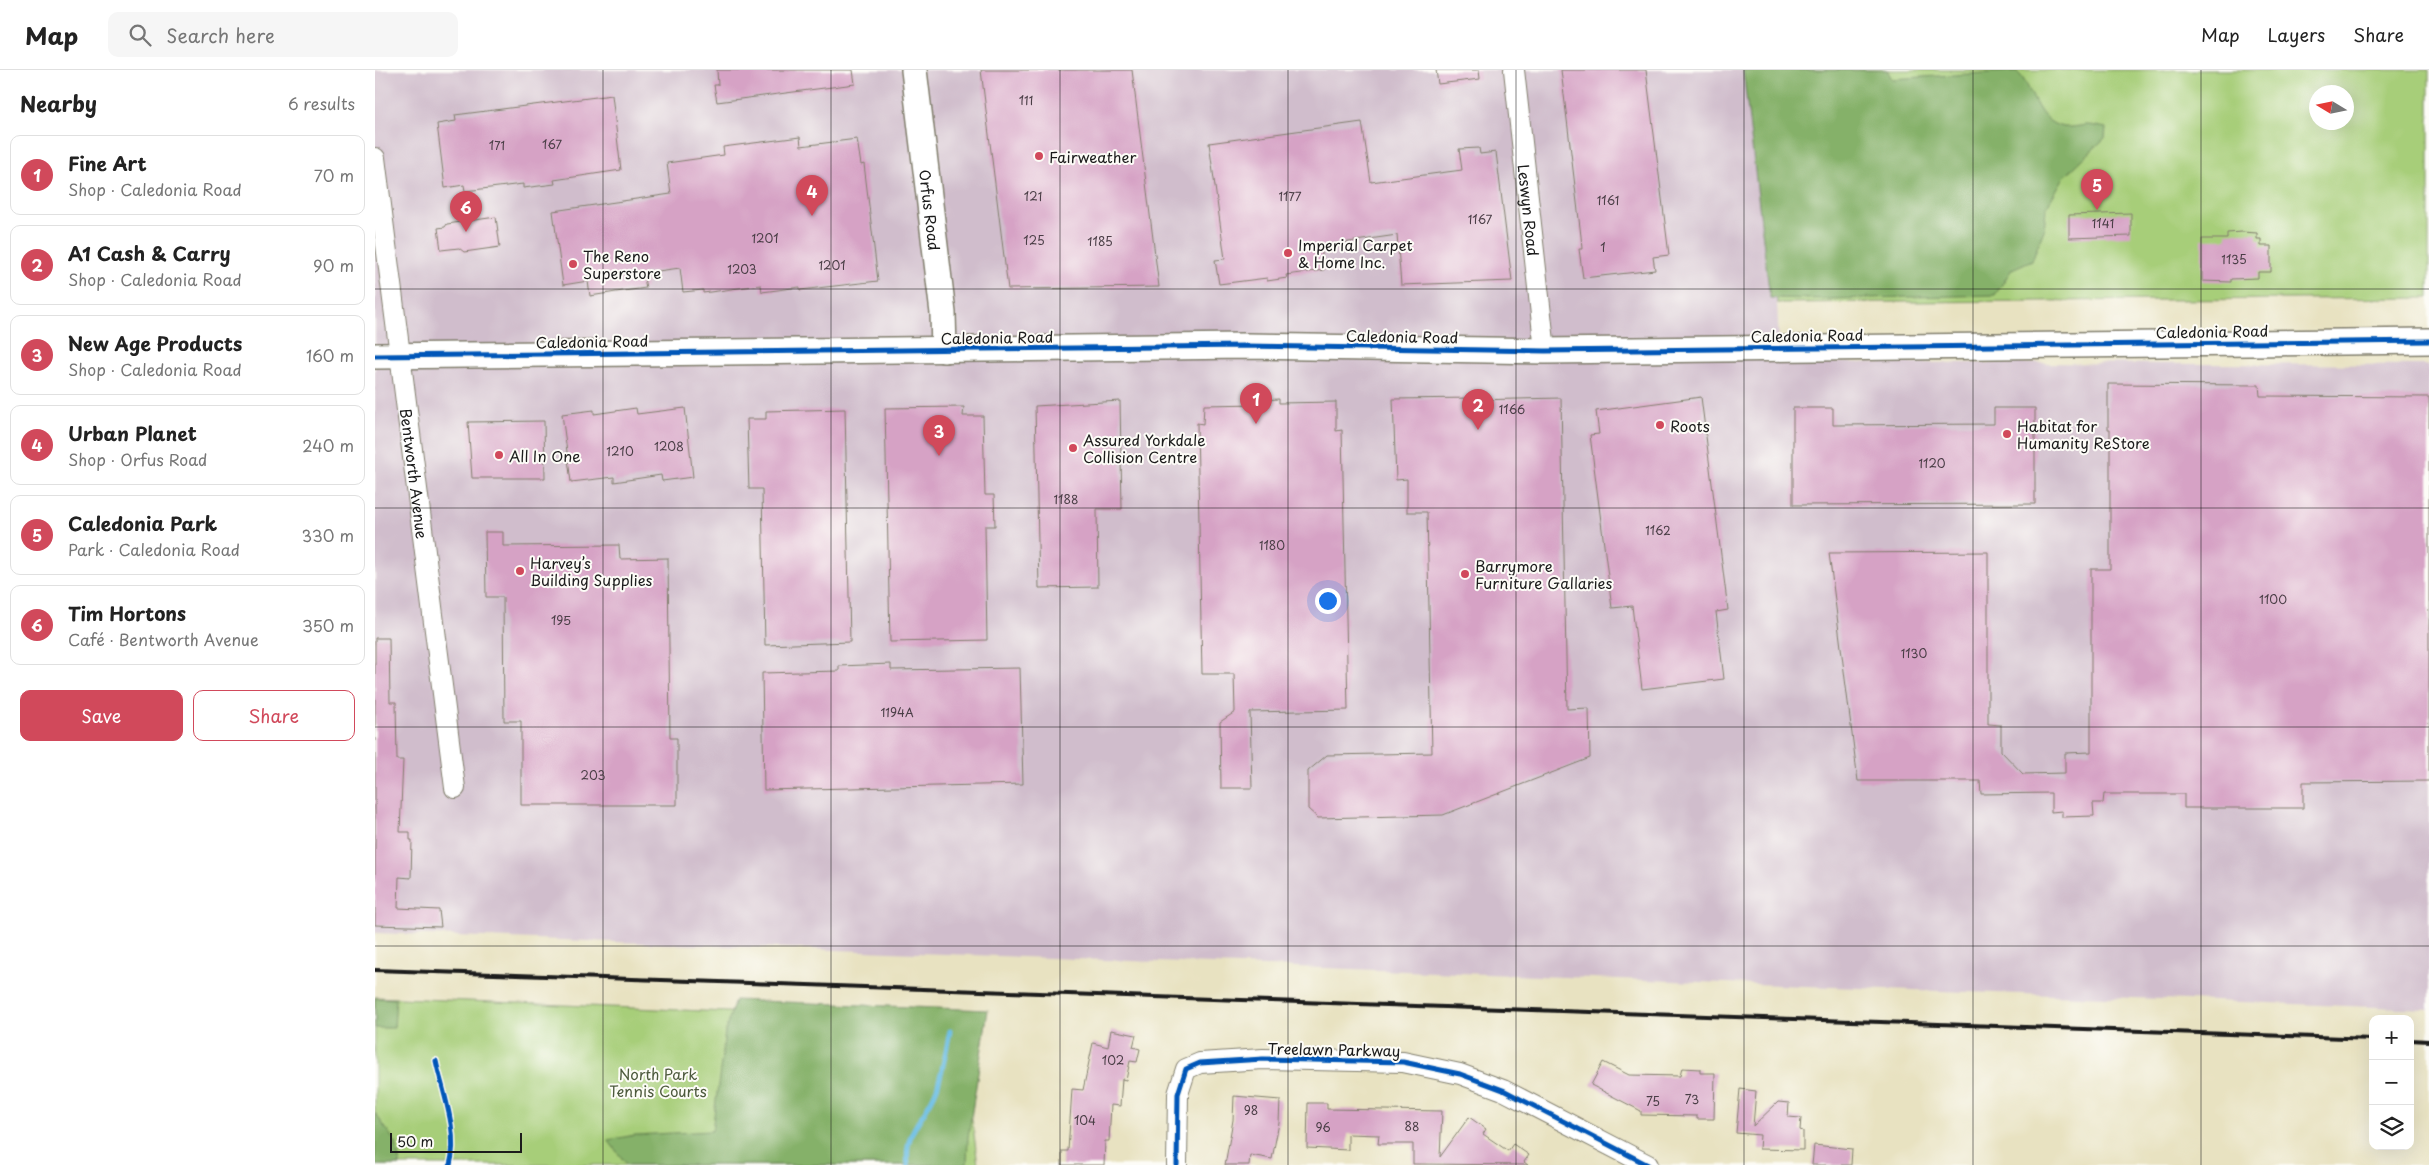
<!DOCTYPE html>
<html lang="en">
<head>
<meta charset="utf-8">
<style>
  body { margin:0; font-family:"Playpen Sans",sans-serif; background:#f6f6f6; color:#222 }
  .controls { position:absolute; right:15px; bottom:15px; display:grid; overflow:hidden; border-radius:10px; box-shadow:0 5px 20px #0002 }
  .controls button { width:45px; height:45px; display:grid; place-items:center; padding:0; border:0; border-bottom:1px solid #e0e0e0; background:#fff; color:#222; font:25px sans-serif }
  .compass { position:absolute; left:1934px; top:15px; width:45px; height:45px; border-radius:50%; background:#fff; box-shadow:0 5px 20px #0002; rotate:280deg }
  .scale { position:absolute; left:15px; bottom:12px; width:132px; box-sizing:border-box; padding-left:5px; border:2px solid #1c1c1c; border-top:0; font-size:14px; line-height:18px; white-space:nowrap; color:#1c1c1c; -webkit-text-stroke:4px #fdfcf7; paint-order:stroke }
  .you { position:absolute; left:952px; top:530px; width:18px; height:18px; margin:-12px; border:4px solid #fff; border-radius:50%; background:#1a73e8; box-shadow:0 0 0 8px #1a73e833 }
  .badge { display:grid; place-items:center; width:32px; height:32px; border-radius:50%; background:#d1495b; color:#fff; font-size:16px; font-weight:700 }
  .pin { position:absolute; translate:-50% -41px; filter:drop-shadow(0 1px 2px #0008) }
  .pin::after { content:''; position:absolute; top:26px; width:18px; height:15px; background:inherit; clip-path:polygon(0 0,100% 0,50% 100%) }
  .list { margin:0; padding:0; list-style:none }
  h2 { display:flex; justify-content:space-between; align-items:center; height:65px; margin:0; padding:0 20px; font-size:21px }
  h2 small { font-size:16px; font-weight:400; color:#767676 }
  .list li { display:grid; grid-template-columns:32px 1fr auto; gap:15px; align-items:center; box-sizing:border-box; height:80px; margin:0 10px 10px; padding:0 10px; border:1px solid #e0e0e0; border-radius:10px }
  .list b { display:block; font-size:19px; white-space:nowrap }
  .list p { margin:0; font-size:16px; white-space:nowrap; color:#767676 }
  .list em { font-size:16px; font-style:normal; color:#767676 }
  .actions { display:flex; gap:10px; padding:15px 20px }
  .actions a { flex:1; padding:11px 0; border:1px solid #d1495b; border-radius:10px; text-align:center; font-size:18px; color:#d1495b }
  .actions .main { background:#d1495b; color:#fff }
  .icon { flex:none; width:28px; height:28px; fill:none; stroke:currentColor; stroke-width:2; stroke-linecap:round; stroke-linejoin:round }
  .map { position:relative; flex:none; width:2054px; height:1095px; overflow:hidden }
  header { display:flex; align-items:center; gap:30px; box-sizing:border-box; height:70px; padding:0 25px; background:#fff; border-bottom:1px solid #e0e0e0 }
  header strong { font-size:24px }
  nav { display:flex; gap:28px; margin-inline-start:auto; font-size:18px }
  .search { width:350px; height:45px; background:#f6f6f6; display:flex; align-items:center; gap:12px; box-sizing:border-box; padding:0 18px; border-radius:10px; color:#767676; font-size:19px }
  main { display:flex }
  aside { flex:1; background:#fff }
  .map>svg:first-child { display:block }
</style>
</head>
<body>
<header>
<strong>Map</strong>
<div class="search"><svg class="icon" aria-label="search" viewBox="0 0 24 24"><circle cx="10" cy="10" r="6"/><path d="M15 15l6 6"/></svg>Search here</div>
<nav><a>Map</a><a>Layers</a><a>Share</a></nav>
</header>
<main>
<aside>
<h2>Nearby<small>6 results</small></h2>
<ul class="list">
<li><span class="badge">1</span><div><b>Fine Art</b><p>Shop · Caledonia Road</p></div><em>70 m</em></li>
<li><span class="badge">2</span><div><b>A1 Cash &amp; Carry</b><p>Shop · Caledonia Road</p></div><em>90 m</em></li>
<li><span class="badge">3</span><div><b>New Age Products</b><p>Shop · Caledonia Road</p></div><em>160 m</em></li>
<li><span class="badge">4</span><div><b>Urban Planet</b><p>Shop · Orfus Road</p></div><em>240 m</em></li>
<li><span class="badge">5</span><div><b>Caledonia Park</b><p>Park · Caledonia Road</p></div><em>330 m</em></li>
<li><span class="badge">6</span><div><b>Tim Hortons</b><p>Café · Bentworth Avenue</p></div><em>350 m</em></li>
</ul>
<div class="actions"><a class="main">Save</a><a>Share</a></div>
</aside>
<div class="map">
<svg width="2054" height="1095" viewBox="0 0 2054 1095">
  <rect width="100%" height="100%" fill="#fdfcf7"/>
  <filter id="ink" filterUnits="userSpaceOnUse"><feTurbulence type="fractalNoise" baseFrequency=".02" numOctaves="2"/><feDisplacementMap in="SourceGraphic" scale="10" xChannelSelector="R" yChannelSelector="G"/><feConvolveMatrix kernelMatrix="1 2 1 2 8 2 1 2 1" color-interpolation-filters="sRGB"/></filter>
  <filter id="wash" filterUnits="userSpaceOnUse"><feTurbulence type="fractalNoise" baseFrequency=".0096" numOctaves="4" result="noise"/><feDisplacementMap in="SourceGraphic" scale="20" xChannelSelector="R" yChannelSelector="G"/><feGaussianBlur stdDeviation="1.12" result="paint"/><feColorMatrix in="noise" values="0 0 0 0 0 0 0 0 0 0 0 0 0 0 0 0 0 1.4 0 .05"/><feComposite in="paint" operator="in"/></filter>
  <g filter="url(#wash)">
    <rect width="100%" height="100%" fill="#e8e2c1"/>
    <!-- industrial -->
    <polygon fill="#d0bdcc" points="0,0 1374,0 1402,233 1405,292 2054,295 2054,939 0,863"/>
    <!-- green -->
    <g fill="#a7ce79" stroke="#62754a" fill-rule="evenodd">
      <path d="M 1374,0 L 2054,0 L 2054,228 L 1402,233 ZM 1942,22 L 1972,22 L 1972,52 L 1942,52 Z"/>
      <polygon points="0,927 611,953 596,1041 603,1095 0,1095"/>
    </g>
    <!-- forest -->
    <g fill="#85b169" stroke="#506642">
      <path d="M 1368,0 L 1512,0 L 1517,9 L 1641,1 C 1659,16 1659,51 1688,57 C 1695,58 1704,56 1711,55 C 1718,55 1725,57 1731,58 L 1730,68 L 1689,107 L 1671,138 L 1669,160 L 1657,190 L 1637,199 L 1620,225 L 1453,229 L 1395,228 Z"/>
      <polygon points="0,928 21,929 19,958 0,958"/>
      <polygon points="360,930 613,940 593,1067 592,1095 252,1095 233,1070 260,1065 337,1061 350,962"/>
      <polygon points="0,1043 21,1073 25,1095 0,1095"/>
    </g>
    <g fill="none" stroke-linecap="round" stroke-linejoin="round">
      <!-- stream -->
      <path stroke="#69bde5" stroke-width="5" d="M 533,1095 C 528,1059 551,1048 562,1018 C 568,999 571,980 575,961"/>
    </g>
    <g id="blocks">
      <!-- building -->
      <g fill="#d6a2c5">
        <polygon points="342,0 478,0 480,14 342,32 339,15 343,15"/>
        <polygon points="606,0 757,0 784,217 633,219"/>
        <polygon points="1061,0 1104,0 1105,9 1063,14"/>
        <polygon points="1186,0 1271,0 1294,185 1278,187 1280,200 1208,208 1204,179 1207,179 1206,166"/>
        <polygon points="237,25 246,100 179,110 180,114 148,118 148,114 90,121 89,115 70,118 62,54 81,51 80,45"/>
        <polygon points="987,52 996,112 1087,100 1084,79 1104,78 1105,84 1121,82 1137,211 1026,215 1022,165 946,176 949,200 911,205 912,208 892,211 892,208 844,214 840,190 850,189 834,73"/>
        <polygon points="425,67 426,76 482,69 486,95 489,94 503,211 425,220 425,217 387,222 386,215 328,223 328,220 308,222 305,198 268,203 271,218 241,222 215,226 213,211 188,215 178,141 296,124 292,93 349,85 348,77"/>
        <polygon points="1756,143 1756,166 1694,168 1694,145"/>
        <polygon points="121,147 125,177 89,182 84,178 66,180 63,158 70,157 72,154"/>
        <polygon points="1867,162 1882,163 1882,169 1886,169 1886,176 1896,176 1896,202 1883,202 1883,208 1856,209 1856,212 1827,211 1827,169 1852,169 1852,163"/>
        <polygon points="1733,314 1884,315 1885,326 2054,327 2054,711 1928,712 1928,738 1809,738 1809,724 1729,724 1728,733 1718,733 1719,746 1687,747 1687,741 1676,742 1676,723 1606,724 1605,711 1483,711 1454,483 1613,482 1613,654 1626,655 1626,681 1648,704 1690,703 1690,683 1716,682 1716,499 1735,499 1735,359 1733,359"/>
        <polygon points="1326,327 1353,540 1341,542 1349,609 1267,619 1257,536 1237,538 1215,365 1224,364 1221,341"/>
        <polygon points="1099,328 1099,330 1186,328 1192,639 1214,638 1215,688 1068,745 943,748 933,739 933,701 952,685 1057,683 1052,442 1032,442 1032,409 1021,410 1018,329"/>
        <polygon points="904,329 904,333 961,332 961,361 967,360 973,640 875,642 877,718 846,718 845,652 860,642 859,604 827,604 822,353 828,354 829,335 885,334 885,330"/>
        <polygon points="745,331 747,439 722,439 723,517 664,518 660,336"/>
        <polygon points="589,337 588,346 608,346 610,425 619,425 620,456 610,456 612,570 515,572 510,338"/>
        <polygon points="261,338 262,344 310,338 318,407 287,411 286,405 239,412 239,407 196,412 187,344 219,340 219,344"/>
        <polygon points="1418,338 1458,338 1458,355 1619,354 1619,338 1660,338 1660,434 1418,435"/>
        <polygon points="470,339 475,572 390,575 387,419 374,419 372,349 391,349 391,341"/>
        <polygon points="169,351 170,408 97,408 93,352"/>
        <polygon points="110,462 128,462 128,476 244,475 245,489 293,488 295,668 302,668 302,735 146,735 146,651 129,651 128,527 111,527"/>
        <polygon points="0,568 14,568 15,632 21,632 22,690 28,690 25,762 35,762 35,770 37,770 36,808 24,807 23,838 64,840 66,857 0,855"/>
        <polygon points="516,594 516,600 645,598 648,714 389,720 387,603 464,601 464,596"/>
        <polygon points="736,960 761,965 758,977 765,979 762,992 755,991 751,1010 747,1009 745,1036 736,1035 734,1071 730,1071 729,1095 687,1095 687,1081 693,1081 697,1019 708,1020 718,973 733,977"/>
        <polygon points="1228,992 1254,1005 1305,1006 1307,998 1325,999 1325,1003 1340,1003 1339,1049 1322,1049 1322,1046 1266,1045 1266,1041 1216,1015"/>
        <polygon points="1365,1019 1381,1021 1378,1056 1403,1032 1414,1033 1413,1047 1426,1048 1425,1060 1428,1061 1428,1080 1384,1079 1385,1065 1361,1063"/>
        <polygon points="859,1026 905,1030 904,1053 897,1089 875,1085 874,1095 850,1095 858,1050"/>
        <polygon points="933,1033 952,1033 952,1039 1067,1041 1065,1087 1094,1047 1111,1059 1108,1064 1133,1081 1138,1074 1154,1085 1149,1092 1153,1095 1038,1094 1038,1074 1003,1074 1004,1065 973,1064 973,1080 932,1078"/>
        <polygon points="1439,1075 1477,1079 1476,1095 1437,1095"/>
      </g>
    </g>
  </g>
  <g filter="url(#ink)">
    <use href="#blocks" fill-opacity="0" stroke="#827f6e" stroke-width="1"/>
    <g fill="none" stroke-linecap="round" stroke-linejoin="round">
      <!-- minor casing -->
      <g stroke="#827f6e" stroke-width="22">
        <g id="minor">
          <path id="s1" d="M 1139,0 L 1170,281"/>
          <path id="s2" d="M 0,88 L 80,718"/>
          <polyline points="802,1095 803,1024 811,999 825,993 888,989 1028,992 1085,1004 1128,1020 1273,1095"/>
        </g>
      </g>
      <!-- tertiary casing -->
      <g stroke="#827f6e" stroke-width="28">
        <g id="tertiary">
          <path id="s3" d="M 539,0 L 568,243 L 569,280"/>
          <polyline points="0,286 871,276 1170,281 2054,271"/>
        </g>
      </g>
      <!-- minor -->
      <use href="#minor" stroke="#fff" stroke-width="20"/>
      <!-- tertiary -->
      <use href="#tertiary" stroke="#fff" stroke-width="25"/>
      <!-- rail -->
      <g stroke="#1c1c1c" stroke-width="4">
        <polyline points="0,900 1998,969"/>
        <polyline points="2035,970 2054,971"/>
      </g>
      <!-- cycleway casing -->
      <g stroke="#fdfcf7" stroke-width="8">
        <g id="cycleway">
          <polyline points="0,286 871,276 1170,281 2054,271"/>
          <path d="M 61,991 C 68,1023 84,1063 75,1095"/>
          <polyline points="802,1095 803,1024 811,999 825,993 888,989 1028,992 1085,1004 1128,1020 1273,1095"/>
        </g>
      </g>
      <!-- cycleway -->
      <use href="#cycleway" stroke="#0057b8" stroke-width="5"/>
    </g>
  </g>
  <!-- grid -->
  <path fill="none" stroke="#1c1c1c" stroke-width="1" stroke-opacity="0.55" d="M 228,0 L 228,1095M 456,0 L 456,1095M 685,0 L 685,1095M 913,0 L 913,1095M 1141,0 L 1141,1095M 1369,0 L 1369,1095M 1598,0 L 1598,1095M 1826,0 L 1826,1095M 0,219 L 2054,219M 0,438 L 2054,438M 0,657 L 2054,657M 0,876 L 2054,876"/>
  <!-- markers -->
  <g fill="#d1495b" stroke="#fdfcf7" stroke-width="2">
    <circle cx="664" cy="86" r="5"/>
    <circle cx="913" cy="183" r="5"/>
    <circle cx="198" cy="194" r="5"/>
    <circle cx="1285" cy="355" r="5"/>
    <circle cx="1632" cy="364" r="5"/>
    <circle cx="698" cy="378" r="5"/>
    <circle cx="124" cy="385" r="5"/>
    <circle cx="145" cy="501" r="5"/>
    <circle cx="1090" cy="504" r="5"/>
  </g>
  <g text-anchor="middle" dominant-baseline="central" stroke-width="4" stroke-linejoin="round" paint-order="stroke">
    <!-- number labels -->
    <g font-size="12" fill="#4a3e46">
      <text x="651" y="30">111</text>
      <text x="177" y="74">167</text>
      <text x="122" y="75">171</text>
      <text x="658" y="126">121</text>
      <text x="915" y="126">1177</text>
      <text x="1233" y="130">1161</text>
      <text x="1105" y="149">1167</text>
      <text x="1728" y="153">1141</text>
      <text x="390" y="168">1201</text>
      <text x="659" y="170">125</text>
      <text x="725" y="171">1185</text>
      <text x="1228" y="177">1</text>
      <text x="1859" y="189">1135</text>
      <text x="457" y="195">1201</text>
      <text x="367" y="199">1203</text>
      <text x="1137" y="339">1166</text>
      <text x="294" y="376">1208</text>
      <text x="245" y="381">1210</text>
      <text x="1557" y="393">1120</text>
      <text x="691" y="429">1188</text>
      <text x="1283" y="460">1162</text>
      <text x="897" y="475">1180</text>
      <text x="1898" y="529">1100</text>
      <text x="186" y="550">195</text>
      <text x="1539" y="583">1130</text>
      <text x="522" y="642">1194A</text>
      <text x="218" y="705">203</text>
      <text x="738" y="990">102</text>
      <text x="1317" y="1029">73</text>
      <text x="1278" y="1031">75</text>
      <text x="876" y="1040">98</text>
      <text x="710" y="1050">104</text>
      <text x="1037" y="1056">88</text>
      <text x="948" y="1057">96</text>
    </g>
    <!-- poi labels -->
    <g font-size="15" fill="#1c1c1c" stroke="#fdfcf7" text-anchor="start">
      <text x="674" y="86">Fairweather</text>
      <text x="923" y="174">Imperial Carpet<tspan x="923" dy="17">&amp; Home Inc.</tspan></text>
      <text x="208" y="185">The Reno<tspan x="208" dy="17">Superstore</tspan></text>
      <text x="1295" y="355">Roots</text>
      <text x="1642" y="355">Habitat for<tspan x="1642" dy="17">Humanity ReStore</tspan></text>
      <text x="708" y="369">Assured Yorkdale<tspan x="708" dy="17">Collision Centre</tspan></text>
      <text x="134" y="385">All In One</text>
      <text x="155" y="492">Harvey’s<tspan x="155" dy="17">Building Supplies</tspan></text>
      <text x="1100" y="495">Barrymore<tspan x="1100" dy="17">Furniture Gallaries</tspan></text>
    </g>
    <!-- street labels -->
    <g font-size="15" fill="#1c1c1c" stroke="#fdfcf7">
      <text stroke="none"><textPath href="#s3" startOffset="141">Orfus Road</textPath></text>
      <text stroke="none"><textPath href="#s1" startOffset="141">Leswyn Road</textPath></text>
      <text transform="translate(1837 261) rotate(-1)">Caledonia Road</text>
      <text transform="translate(1432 265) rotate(-1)">Caledonia Road</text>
      <text transform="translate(1027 266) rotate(1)">Caledonia Road</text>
      <text transform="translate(622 267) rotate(-1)">Caledonia Road</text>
      <text transform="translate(217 271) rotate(-1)">Caledonia Road</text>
      <text stroke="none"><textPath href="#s2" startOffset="318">Bentworth Avenue</textPath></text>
      <text transform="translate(959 979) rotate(1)">Treelawn Parkway</text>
    </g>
    <!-- park labels -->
    <g font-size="15" fill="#4d5a3d" stroke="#fdfcf7">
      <text x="283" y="1003">North Park<tspan x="283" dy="17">Tennis Courts</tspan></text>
    </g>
  </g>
</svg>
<div class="controls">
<button>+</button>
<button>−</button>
<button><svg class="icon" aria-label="layers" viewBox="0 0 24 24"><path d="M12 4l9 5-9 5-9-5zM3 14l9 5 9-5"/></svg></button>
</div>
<svg class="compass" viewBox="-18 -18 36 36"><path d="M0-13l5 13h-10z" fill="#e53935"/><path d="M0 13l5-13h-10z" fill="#767676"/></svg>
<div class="scale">50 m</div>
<div class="you"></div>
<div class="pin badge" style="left:881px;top:354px">1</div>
<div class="pin badge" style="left:1103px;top:360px">2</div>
<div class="pin badge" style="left:564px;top:386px">3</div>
<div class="pin badge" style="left:437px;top:146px">4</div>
<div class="pin badge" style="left:1722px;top:140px">5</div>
<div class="pin badge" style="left:91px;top:162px">6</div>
</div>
</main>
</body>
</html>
